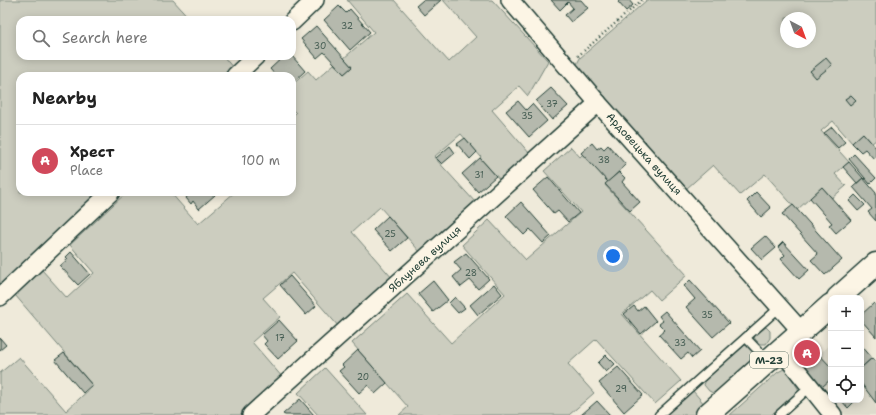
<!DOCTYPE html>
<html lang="en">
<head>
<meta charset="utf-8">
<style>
  body { margin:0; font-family:"Shantell Sans",sans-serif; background:#f6f6f6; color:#222 }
  .controls { position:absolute; right:12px; bottom:12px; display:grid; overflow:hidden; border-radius:8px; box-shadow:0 2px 10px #0003 }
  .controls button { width:36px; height:36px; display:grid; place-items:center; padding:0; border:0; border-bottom:1px solid #e0e0e0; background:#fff; color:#222; font:20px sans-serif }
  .compass { position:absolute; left:780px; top:12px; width:36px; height:36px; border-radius:50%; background:#fff; box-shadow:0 2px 10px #0003; rotate:139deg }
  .you { position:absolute; left:613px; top:256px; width:14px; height:14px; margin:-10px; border:3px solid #fff; border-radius:50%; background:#1a73e8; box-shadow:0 0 0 6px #1a73e833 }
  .badge { display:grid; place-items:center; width:26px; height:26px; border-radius:50%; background:#d1495b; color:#fff; font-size:13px; font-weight:700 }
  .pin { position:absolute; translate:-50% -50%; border:2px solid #fff; box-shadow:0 1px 4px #0006 }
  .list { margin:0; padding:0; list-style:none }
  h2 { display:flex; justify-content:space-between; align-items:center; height:52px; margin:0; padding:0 16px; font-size:17px }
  h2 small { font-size:13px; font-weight:400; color:#767676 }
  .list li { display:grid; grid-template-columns:26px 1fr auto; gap:12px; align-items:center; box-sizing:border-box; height:72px; padding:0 16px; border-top:1px solid #e0e0e0 }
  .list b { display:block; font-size:15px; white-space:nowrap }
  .list p { margin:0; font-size:13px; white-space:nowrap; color:#767676 }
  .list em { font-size:13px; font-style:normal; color:#767676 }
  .icon { flex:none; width:22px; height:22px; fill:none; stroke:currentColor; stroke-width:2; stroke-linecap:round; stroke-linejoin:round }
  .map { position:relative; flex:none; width:876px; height:415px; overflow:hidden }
  .search { position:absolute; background:#fff; box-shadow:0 2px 10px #0003; left:16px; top:16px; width:280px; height:44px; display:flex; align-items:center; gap:10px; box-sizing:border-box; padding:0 14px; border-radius:12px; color:#767676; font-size:15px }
  .panel { position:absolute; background:#fff; box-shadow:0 2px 10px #0003; left:16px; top:72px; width:280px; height:124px; border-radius:12px }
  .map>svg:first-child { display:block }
</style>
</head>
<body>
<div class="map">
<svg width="876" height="415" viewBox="0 0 876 415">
  <rect width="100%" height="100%" fill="#efeada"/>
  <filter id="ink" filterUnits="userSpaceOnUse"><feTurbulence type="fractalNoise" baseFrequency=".025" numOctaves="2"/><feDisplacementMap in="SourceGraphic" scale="8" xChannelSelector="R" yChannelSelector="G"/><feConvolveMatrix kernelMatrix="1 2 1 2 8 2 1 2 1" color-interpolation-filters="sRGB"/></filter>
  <g filter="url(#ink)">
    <!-- built -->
    <g fill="#dedbcc">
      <polygon points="831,343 831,398 804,367 805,362 816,351 819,354"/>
      <polygon points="861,345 876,363 876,415 845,415 833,400 861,400"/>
    </g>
    <!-- green -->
    <g fill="#cccdbf" stroke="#76857a" fill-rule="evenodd">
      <polygon points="0,0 173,0 191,20 20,20 20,56 223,56 234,69 226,76 20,76 20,192 104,192 0,290"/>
      <polygon points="347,0 394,0 449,62 476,37 443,0 492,0 548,61 528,96 519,86 492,110 530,154 501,181 480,158 481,157 461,134 434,157 476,203 421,253 380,207 352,232 393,279 339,327 292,273 263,298 280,317 252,342 283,378 242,415 0,415 0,373 19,357 66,411 93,386 15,295 42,270 67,298 94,273 70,245 127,192 170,192 198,224 235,192 292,192 292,116 296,113 292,109 292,85 308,71 316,80 334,64 344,74 352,67 344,58 374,32"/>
      <path d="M 647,0 L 876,0 L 876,140 L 872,143 L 863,133 L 852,143 L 833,121 L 821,131 L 849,162 L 835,174 L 846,186 L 832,198 L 822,187 L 797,210 L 765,174 L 740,195 L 713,165 L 686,189 L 577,69 L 576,66 L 580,58 ZM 786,18 L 810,18 L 810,42 L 786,42 Z"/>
      <polygon points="571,147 580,157 583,154 608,182 605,185 687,275 659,300 650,290 622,314 681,381 655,404 596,339 568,364 594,393 569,415 399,415 408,407 352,343 407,294 451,343 505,294 462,245 489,220 526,260 581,212 544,171"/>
      <polygon points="766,327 770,331 770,338 766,344 760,344 755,339 754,336"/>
      <path d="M 745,345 C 751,346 756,353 754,360 L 715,394 L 709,391 L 704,385 L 706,379 Z"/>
      <polygon points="325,368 367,415 318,415 298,393"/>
      <polygon points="784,369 787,371 799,390 771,415 730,415 778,372"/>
      <polygon points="693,391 705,405 694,415 665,415"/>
    </g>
    <!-- building -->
    <g fill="#b5b9ad" stroke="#1f3d34">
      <polygon points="423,0 441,0 424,15 416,6"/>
      <polygon points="551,0 581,0 588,8 571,22 565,15 573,8 568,2 560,10"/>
      <polygon points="620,0 629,0 633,5 626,11 618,2"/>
      <polygon points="339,6 346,13 350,9 370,32 350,50 324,20"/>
      <polygon points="316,26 352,67 344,74 324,52 317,58 301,39"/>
      <polygon points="284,56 292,56 305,71 292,83 292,76 276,76 270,69"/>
      <polygon points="826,58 832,65 816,78 810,71"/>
      <polygon points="551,88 568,106 552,120 536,101"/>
      <polygon points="851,95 856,100 850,105 845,99"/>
      <polygon points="518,101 526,110 532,104 547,121 529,137 506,111"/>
      <polygon points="832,127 845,142 838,148 824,133"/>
      <polygon points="863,133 876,148 876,157 874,159 865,149 861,152 852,143"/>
      <polygon points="465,138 477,152 470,159 457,144"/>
      <polygon points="592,143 597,149 601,146 604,149 608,145 626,165 608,182 581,153"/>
      <polygon points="450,146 455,153 442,164 436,158"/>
      <polygon points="854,154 876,178 870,184 849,159"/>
      <polygon points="480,158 496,176 478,192 462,174"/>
      <polygon points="849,162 863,178 857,183 843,167"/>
      <polygon points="619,172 625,178 622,182 640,202 630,211 605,184"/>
      <polygon points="548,177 579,213 568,222 558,211 554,214 533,190"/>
      <polygon points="863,178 876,193 876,221 868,212 872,209 853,187"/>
      <polygon points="822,187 851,220 836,233 829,225 832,223 810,198"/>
      <polygon points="187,192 213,192 215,195 199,209 193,201 191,204 186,198 189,194"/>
      <polygon points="756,192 771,208 761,217 747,201"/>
      <polygon points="855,195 865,205 858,211 849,201"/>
      <polygon points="521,202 551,236 543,243 530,229 524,235 506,216"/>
      <polygon points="793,205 842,260 825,275 811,260 818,254 782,214"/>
      <polygon points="388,216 407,238 392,251 373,230"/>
      <polygon points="765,236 776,248 762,260 751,248"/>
      <polygon points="783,242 809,270 799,279 781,259 785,255 778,247"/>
      <polygon points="71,252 90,274 78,285 60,266 68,259 66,257"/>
      <polygon points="466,253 489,279 478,289 470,280 461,287 453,277 461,270 454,262"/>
      <polygon points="290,276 316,306 306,315 280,285"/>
      <polygon points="690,280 729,323 713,337 686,307 695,299 684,286"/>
      <polygon points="433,281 448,300 433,312 418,294"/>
      <polygon points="494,284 502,294 478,315 470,305"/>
      <polygon points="455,297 465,308 458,313 449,303"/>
      <polygon points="874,303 876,305 876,337 861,320 861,315"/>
      <polygon points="634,306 638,311 644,306 656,321 641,334 624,314"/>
      <polygon points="665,311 700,351 692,358 688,353 681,359 659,335 665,330 659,324 663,321 659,316"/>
      <polygon points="279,320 298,341 278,359 264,344 267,341 262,335"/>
      <polygon points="0,338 6,345 0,350"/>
      <polygon points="861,345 872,358 861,368"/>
      <polygon points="358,350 387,383 375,394 368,385 359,393 339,371 344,367 342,365"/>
      <polygon points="816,351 831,367 831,379 822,387 804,367 804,362"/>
      <polygon points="64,353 92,385 83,393 55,360"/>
      <polygon points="606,355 615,364 606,372 598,363"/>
      <polygon points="872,358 876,363 876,403 861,383 861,368"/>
      <polygon points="618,367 643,395 624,412 599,383"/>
      <polygon points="300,399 314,415 285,415 283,414"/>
      <polygon points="841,400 856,400 848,408"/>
      <polygon points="597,401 610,415 581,415"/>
    </g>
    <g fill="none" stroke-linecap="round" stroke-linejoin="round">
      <!-- service casing -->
      <g stroke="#1f3d34" stroke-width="11">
        <g id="service">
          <polyline points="746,338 767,360"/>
          <polyline points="659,415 780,307"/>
          <polyline points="779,415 810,387"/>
        </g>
      </g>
      <!-- minor casing -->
      <g stroke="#1f3d34" stroke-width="20">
        <g id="minor">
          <polyline points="510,0 598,103 801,331"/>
          <polyline points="292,22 315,0"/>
          <polyline points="235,76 256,56"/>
          <polyline points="0,297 111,192"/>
          <polyline points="781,350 833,415"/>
          <polyline points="251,415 598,103"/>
        </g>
      </g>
      <!-- trunk casing -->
      <g stroke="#1f3d34" stroke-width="25">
        <g id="trunk">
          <polyline points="838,298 876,264"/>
          <polyline points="707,415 831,305"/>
        </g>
      </g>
      <!-- path -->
      <polyline stroke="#1f3d34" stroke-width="2.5" stroke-dasharray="1 3" stroke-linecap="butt" points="578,56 642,0"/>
      <!-- service -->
      <use href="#service" stroke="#fcf5e5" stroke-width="8"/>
      <!-- minor -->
      <use href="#minor" stroke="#fcf5e5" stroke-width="17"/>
      <!-- trunk -->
      <use href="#trunk" stroke="#fcf5e5" stroke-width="22"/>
    </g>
  </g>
  <g text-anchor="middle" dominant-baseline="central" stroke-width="3" stroke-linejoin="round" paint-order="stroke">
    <!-- number labels -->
    <g font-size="9" fill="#445c52">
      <text x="347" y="26">32</text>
      <text x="320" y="46">30</text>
      <text x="552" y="104">37</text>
      <text x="527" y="116">35</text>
      <text x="604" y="160">38</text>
      <text x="479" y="175">31</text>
      <text x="390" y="234">25</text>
      <text x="471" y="273">28</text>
      <text x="707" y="315">35</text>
      <text x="280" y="338">17</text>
      <text x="680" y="343">33</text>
      <text x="363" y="377">20</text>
      <text x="621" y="389">29</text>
    </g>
    <!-- shield labels -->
    <rect fill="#fcf5e5" stroke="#617469" stroke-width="1" x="750" y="352" width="38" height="16" rx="3"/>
    <g font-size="10" font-weight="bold" fill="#1f3d34">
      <text x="769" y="360">М-23</text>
    </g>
    <!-- street labels -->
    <g font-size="11" fill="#1f3d34" stroke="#fcf5e5">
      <text transform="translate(644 154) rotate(48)">Ардовецька вулиця</text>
      <text transform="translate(425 259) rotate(-42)">Яблунева вулиця</text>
    </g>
  </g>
</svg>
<div class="controls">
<button>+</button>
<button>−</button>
<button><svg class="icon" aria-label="locate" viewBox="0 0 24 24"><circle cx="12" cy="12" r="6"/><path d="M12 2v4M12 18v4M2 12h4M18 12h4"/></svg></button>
</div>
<svg class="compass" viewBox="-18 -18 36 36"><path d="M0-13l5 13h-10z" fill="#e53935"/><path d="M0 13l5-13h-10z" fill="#767676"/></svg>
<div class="you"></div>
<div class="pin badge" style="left:807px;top:353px">A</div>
<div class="search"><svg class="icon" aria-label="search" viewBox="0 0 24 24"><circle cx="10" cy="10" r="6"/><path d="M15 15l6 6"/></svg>Search here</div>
<section class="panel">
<h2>Nearby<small></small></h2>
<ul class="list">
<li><span class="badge">A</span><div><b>Хрест</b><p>Place</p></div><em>100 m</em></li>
</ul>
</section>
</div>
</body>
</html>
